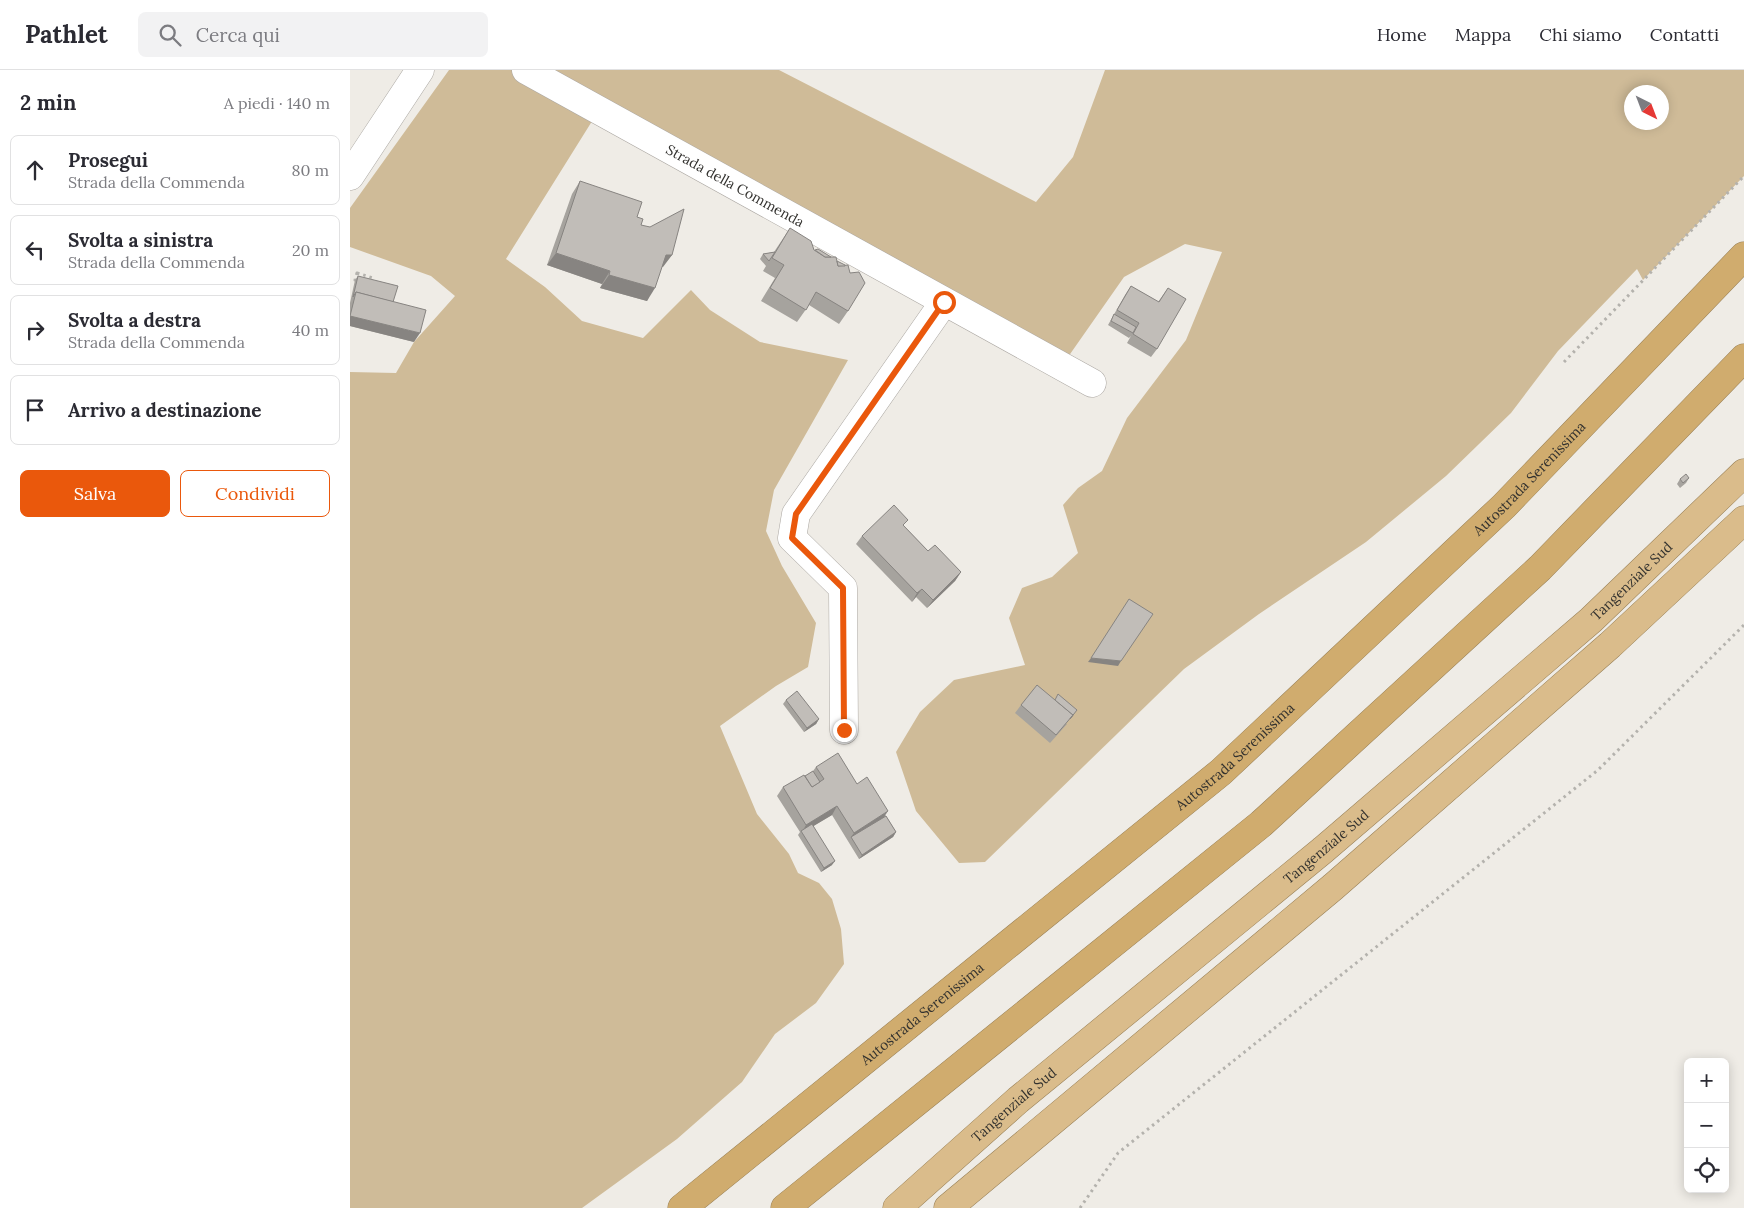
<!DOCTYPE html>
<html lang="it">
<head>
<meta charset="utf-8">
<style>
  body { margin:0; font-family:Lora,serif; background:#f2f2f3; color:#2b2b33 }
  .controls { position:absolute; right:15px; bottom:15px; display:grid; overflow:hidden; border-radius:8px; box-shadow:0 2px 12px #0003 }
  .controls button { width:45px; height:45px; display:grid; place-items:center; padding:0; border:0; border-bottom:1px solid #e1e1e2; background:#fff; color:#2b2b33; font:25px sans-serif }
  .compass { position:absolute; left:1274px; top:15px; width:45px; height:45px; border-radius:50%; background:#fff; box-shadow:0 2px 12px #0003; rotate:138deg }
  .stop { position:absolute; width:15px; height:15px; margin:-11px; border:4px solid #ea580c; border-radius:50%; background:#fff }
  .stop.end { background:#ea580c; border-color:#fff; box-shadow:0 1px 5px #0008 }
  .list { margin:0; padding:0; list-style:none }
  h2 { display:flex; justify-content:space-between; align-items:center; height:65px; margin:0; padding:0 20px; font-size:21px }
  h2 small { font-size:16px; font-weight:400; color:#7c7c81 }
  .list li { display:grid; grid-template-columns:32px 1fr auto; gap:15px; align-items:center; box-sizing:border-box; height:70px; margin:0 10px 10px; padding:0 10px; border:1px solid #e1e1e2; border-radius:8px }
  .list b { display:block; font-size:19px; white-space:nowrap }
  .list p { margin:0; font-size:16px; white-space:nowrap; color:#7c7c81 }
  .list em { font-size:16px; font-style:normal; color:#7c7c81 }
  .actions { display:flex; gap:10px; padding:15px 20px }
  .actions a { flex:1; padding:11px 0; border:1px solid #ea580c; border-radius:8px; text-align:center; font-size:18px; color:#ea580c }
  .actions .main { background:#ea580c; color:#fff }
  .icon { flex:none; width:28px; height:28px; fill:none; stroke:currentColor; stroke-width:2; stroke-linecap:round; stroke-linejoin:round }
  .map { position:relative; flex:none; width:1394px; height:1138px; overflow:hidden }
  header { display:flex; align-items:center; gap:30px; box-sizing:border-box; height:70px; padding:0 25px; background:#fff; border-bottom:1px solid #e1e1e2 }
  header strong { font-size:24px }
  nav { display:flex; gap:28px; margin-inline-start:auto; font-size:18px }
  .search { width:350px; height:45px; background:#f2f2f3; display:flex; align-items:center; gap:12px; box-sizing:border-box; padding:0 18px; border-radius:8px; color:#7c7c81; font-size:19px }
  main { display:flex }
  aside { flex:1; background:#fff }
  .map>svg:first-child { display:block }
</style>
</head>
<body>
<header>
<strong>Pathlet</strong>
<div class="search"><svg class="icon" aria-label="search" viewBox="0 0 24 24"><circle cx="10" cy="10" r="6"/><path d="M15 15l6 6"/></svg>Cerca qui</div>
<nav><a>Home</a><a>Mappa</a><a>Chi siamo</a><a>Contatti</a></nav>
</header>
<main>
<aside>
<h2>2 min<small>A piedi · 140 m</small></h2>
<ul class="list">
<li><svg class="icon" aria-label="ahead" viewBox="0 0 24 24"><path d="M12 20V5M6 11l6-6 6 6"/></svg><div><b>Prosegui</b><p>Strada della Commenda</p></div><em>80 m</em></li>
<li><svg class="icon" aria-label="left" viewBox="0 0 24 24"><path d="M17 20v-9H6M10 6l-5 5 5 5"/></svg><div><b>Svolta a sinistra</b><p>Strada della Commenda</p></div><em>20 m</em></li>
<li><svg class="icon" aria-label="right" viewBox="0 0 24 24"><path d="M7 20v-9h11M14 6l5 5-5 5"/></svg><div><b>Svolta a destra</b><p>Strada della Commenda</p></div><em>40 m</em></li>
<li><svg class="icon" aria-label="arrive" viewBox="0 0 24 24"><path d="M6 21V4h12l-3 4 3 4H6"/></svg><div><b>Arrivo a destinazione</b></div></li>
</ul>
<div class="actions"><a class="main">Salva</a><a>Condividi</a></div>
</aside>
<div class="map">
<svg width="1394" height="1138" viewBox="0 0 1394 1138">
  <rect width="100%" height="100%" fill="#efece6"/>
  <!-- green -->
  <path fill="#cfbb98" fill-rule="evenodd" d="M 99,0 L 429,0 L 686,132 L 723,87 L 755,0 L 1394,0 L 1394,106 L 1293,210 L 1287,199 L 1208,281 L 1161,343 L 1096,406 L 1016,472 L 909,544 L 834,599 L 635,792 L 609,793 L 566,741 L 546,682 L 570,642 L 604,610 L 675,595 L 659,548 L 672,518 L 702,507 L 728,483 L 713,435 L 728,418 L 752,401 L 777,348 L 836,270 L 872,182 L 835,174 L 774,207 L 711,297 L 249,40 L 156,189 L 195,217 L 232,251 L 293,268 L 341,220 L 360,240 L 410,272 L 498,290 L 424,420 L 416,461 L 432,496 L 466,553 L 458,597 L 426,616 L 370,656 L 407,744 L 439,784 L 448,803 L 469,813 L 482,829 L 491,859 L 494,894 L 466,933 L 425,964 L 392,1012 L 327,1069 L 232,1138 L 0,1138 L 0,302 L 46,303 L 64,272 L 105,226 L 81,206 L 0,177 L 0,138 ZM 1282,22 L 1312,22 L 1312,52 L 1282,52 Z"/>
  <g fill="none" stroke-linecap="round" stroke-linejoin="round">
    <!-- minor casing -->
    <g stroke="#aca8a3" stroke-width="29">
      <g id="minor">
        <path id="s1" d="M 176,0 L 742,313"/>
        <polyline points="0,106 70,0"/>
        <polyline points="494,660 493,518 442,468 446,444 594,232"/>
      </g>
    </g>
    <!-- trunk casing -->
    <g stroke="#998158" stroke-width="29">
      <g id="trunk">
        <path id="s2" d="M 547,1138 L 668,1030 L 973,780 L 1241,550 L 1394,403"/>
        <polyline points="598,1138 983,817 1260,575 1394,450"/>
      </g>
    </g>
    <!-- motorway casing -->
    <g stroke="#998158" stroke-width="29">
      <g id="motorway">
        <path id="s3" d="M 332,1138 L 871,702 L 1154,436 L 1394,186"/>
        <polyline points="435,1138 911,754 1190,498 1394,288"/>
      </g>
    </g>
    <!-- path -->
    <g stroke="#b4b2ad" stroke-width="3" stroke-dasharray="2.5 4" stroke-linecap="butt">
      <polygon points="7,203 23,208 22,214 5,210"/>
      <polyline points="1214,292 1394,106"/>
      <polyline points="730,1138 768,1083 1248,700 1394,555"/>
    </g>
    <!-- minor -->
    <use href="#minor" stroke="#fff" stroke-width="28"/>
    <!-- trunk -->
    <use href="#trunk" stroke="#dabc8b" stroke-width="28"/>
    <!-- motorway -->
    <use href="#motorway" stroke="#d0ac6e" stroke-width="28"/>
  </g>
  <!-- wall -->
  <g fill="#a6a39e">
    <polygon points="230,111 287,147 291,155 322,185 312,197 297,231 250,218 252,214 197,195 222,124"/>
    <polygon points="440,158 464,180 498,241 489,254 459,235 447,252 411,231 425,208 413,201 416,196 410,189 413,184 424,182"/>
    <polygon points="8,206 64,272 0,256 0,233 5,210"/>
    <polygon points="781,216 808,232 818,218 807,279 801,287 777,273 781,266 779,268 758,255 775,225"/>
    <polygon points="1339,408 1336,413 1330,418 1327,414 1330,409"/>
    <polygon points="554,456 578,481 611,502 605,511 577,538 566,527 562,532 506,474 512,466"/>
    <polygon points="436,630 469,649 466,654 454,662 433,634"/>
    <polygon points="671,635 717,654 700,673 665,643"/>
    <polygon points="466,697 507,714 536,746 546,762 543,767 509,789 482,745 463,756 482,795 471,802 448,765 450,762 427,726 433,717 455,706 463,701"/>
  </g>
  <!-- shaded-wall -->
  <g fill="#878481">
    <polygon points="206,183 260,201 252,214 197,195"/>
    <polygon points="316,185 322,185 313,197 308,197"/>
    <polygon points="259,205 305,218 297,231 250,218"/>
    <polygon points="0,246 70,263 64,272 0,256"/>
    <polygon points="611,502 605,511 577,538 583,530"/>
    <polygon points="572,519 566,527 562,532 567,523"/>
    <polygon points="741,588 771,591 768,596 738,592"/>
    <polygon points="469,649 466,654 454,662 457,658"/>
    <polygon points="487,736 482,745 452,763 452,762 456,755"/>
    <polygon points="538,741 532,750 501,767 504,763"/>
    <polygon points="546,762 543,767 509,789 512,785"/>
    <polygon points="485,791 482,795 471,802 474,798"/>
  </g>
  <!-- building -->
  <g fill="#c1bdb8" stroke="#878481">
    <polygon points="230,111 292,132 287,147 293,149 291,155 300,157 334,139 322,185 316,185 305,218 259,205 260,201 206,183"/>
    <polygon points="440,158 461,171 464,180 475,187 486,187 488,196 498,195 500,203 509,202 515,213 498,241 466,222 456,240 420,218 434,195 422,188"/>
    <polygon points="468,179 481,187 475,187 465,180"/>
    <polygon points="425,182 419,191 413,184"/>
    <polygon points="487,191 495,195 495,196 488,196"/>
    <polygon points="8,206 48,216 43,232 6,222 3,227"/>
    <polygon points="781,216 809,232 818,218 836,229 807,279 783,264 789,253 767,240"/>
    <polygon points="6,222 76,240 70,263 0,246"/>
    <polygon points="764,244 786,257 783,263 761,251"/>
    <polygon points="1336,404 1339,408 1333,413 1330,409"/>
    <polygon points="544,435 558,450 553,455 578,481 585,475 611,502 583,530 572,519 567,523 512,466"/>
    <polygon points="779,529 803,544 771,591 741,588"/>
    <polygon points="687,615 723,645 706,665 671,635"/>
    <polygon points="447,621 469,649 457,658 436,630"/>
    <polygon points="708,624 727,640 720,649 723,645 705,630"/>
    <polygon points="488,683 507,714 517,707 538,741 504,763 487,736 456,755 433,717 454,705 462,717 474,709 466,697"/>
    <polygon points="463,701 470,712 462,717 455,706"/>
    <polygon points="536,746 546,762 512,785 501,767"/>
    <polygon points="462,754 485,791 474,798 451,761"/>
  </g>
  <g fill="none" stroke-linecap="round" stroke-linejoin="round">
    <!-- route -->
    <polyline stroke="#ea580c" stroke-width="6" points="494,660 493,518 442,468 446,444 594,232"/>
  </g>
  <g text-anchor="middle" dominant-baseline="central" stroke-width="4.5" stroke-linejoin="round" paint-order="stroke">
    <!-- street labels -->
    <g font-size="14" fill="#33322f" stroke="#fff">
      <text stroke="none"><textPath href="#s1" startOffset="239">Strada della Commenda</textPath></text>
      <text stroke="none"><textPath href="#s3" startOffset="1119">Autostrada Serenissima</textPath></text>
      <text stroke="none"><textPath href="#s2" startOffset="966">Tangenziale Sud</textPath></text>
      <text stroke="none"><textPath href="#s3" startOffset="714">Autostrada Serenissima</textPath></text>
      <text stroke="none"><textPath href="#s2" startOffset="561">Tangenziale Sud</textPath></text>
      <text stroke="none"><textPath href="#s3" startOffset="309">Autostrada Serenissima</textPath></text>
      <text stroke="none"><textPath href="#s2" startOffset="156">Tangenziale Sud</textPath></text>
    </g>
  </g>
</svg>
<div class="controls">
<button>+</button>
<button>−</button>
<button><svg class="icon" aria-label="locate" viewBox="0 0 24 24"><circle cx="12" cy="12" r="6"/><path d="M12 2v4M12 18v4M2 12h4M18 12h4"/></svg></button>
</div>
<svg class="compass" viewBox="-18 -18 36 36"><path d="M0-13l5 13h-10z" fill="#e53935"/><path d="M0 13l5-13h-10z" fill="#7c7c81"/></svg>
<div class="stop" style="left:594px;top:232px"></div>
<div class="stop end" style="left:494px;top:660px"></div>
</div>
</main>
</body>
</html>
